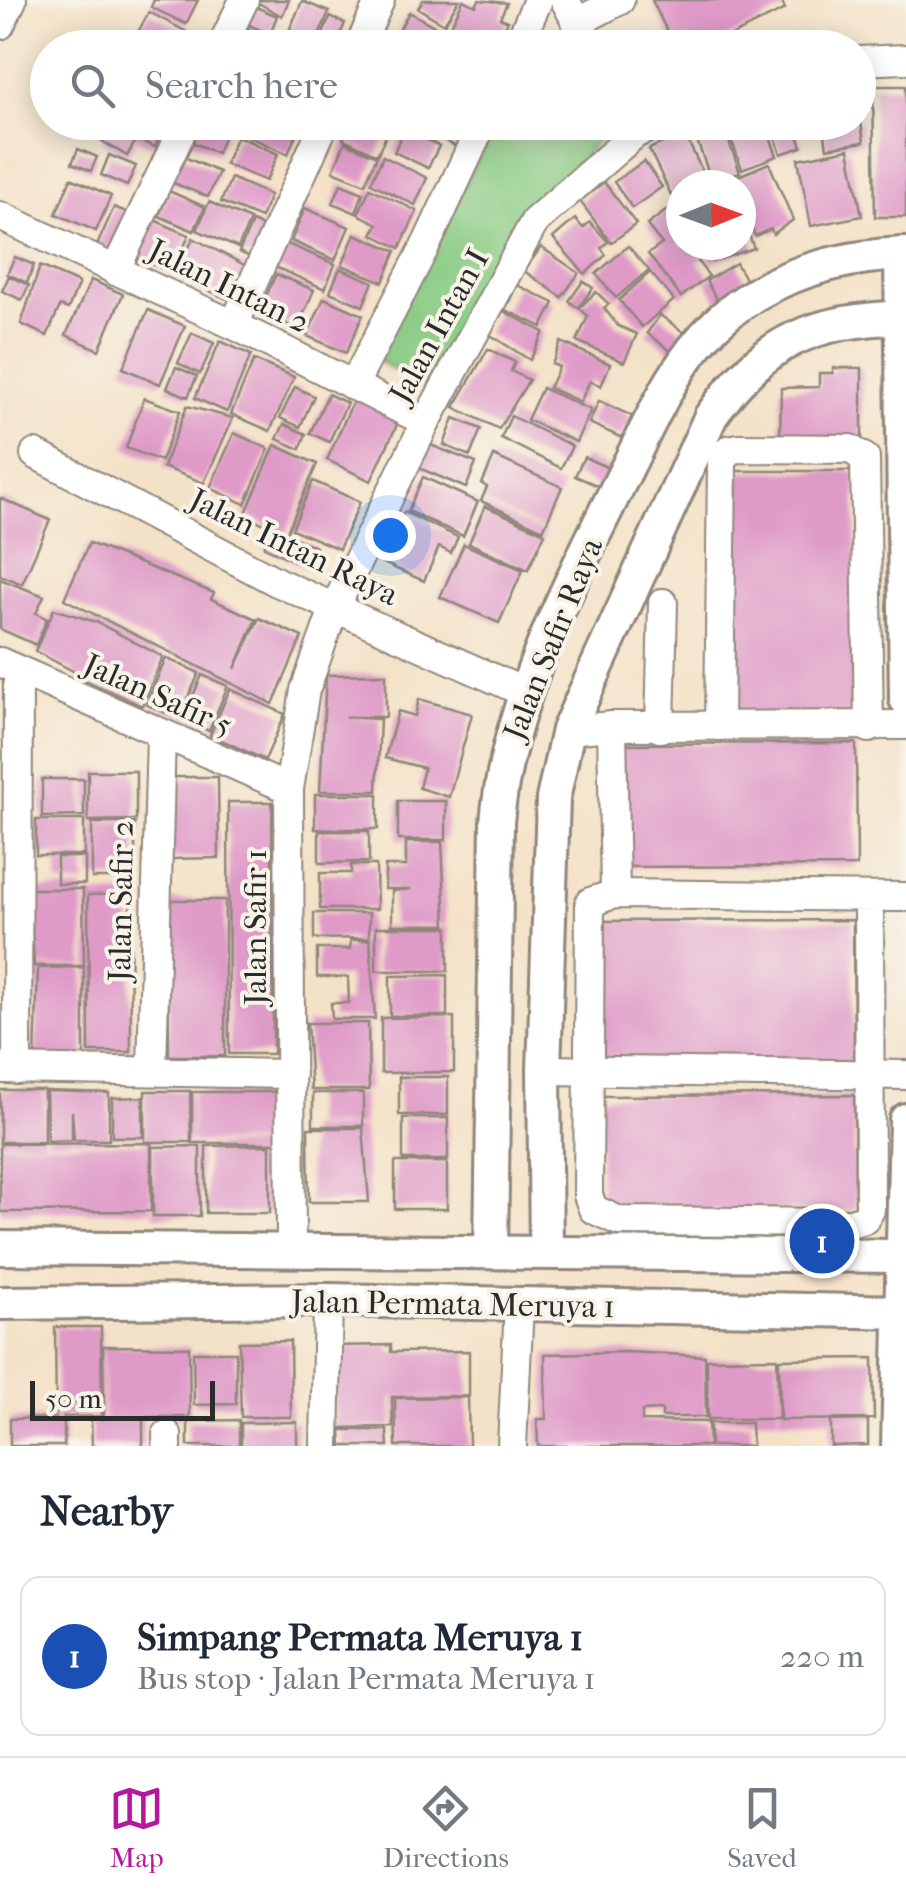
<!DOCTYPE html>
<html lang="en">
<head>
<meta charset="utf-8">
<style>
  body { margin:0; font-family:"IM FELL French Canon",serif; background:#f6f6f7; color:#1f2937 }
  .compass { position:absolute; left:666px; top:170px; width:90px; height:90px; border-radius:50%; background:#fff; box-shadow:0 5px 25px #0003; rotate:89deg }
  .scale { position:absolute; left:30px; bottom:25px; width:185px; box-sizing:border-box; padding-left:10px; border:5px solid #2b2b2b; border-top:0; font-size:28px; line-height:35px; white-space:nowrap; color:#2b2b2b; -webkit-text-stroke:8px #f7f3e8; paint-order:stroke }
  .you { position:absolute; left:390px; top:535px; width:35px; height:35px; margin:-25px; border:8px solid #fff; border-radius:50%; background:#1a73e8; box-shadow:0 0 0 15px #1a73e833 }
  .badge { display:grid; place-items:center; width:65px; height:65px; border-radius:50%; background:#b5179e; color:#fff; font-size:32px; font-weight:700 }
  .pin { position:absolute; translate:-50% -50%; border:5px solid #fff; box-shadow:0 2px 10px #0006 }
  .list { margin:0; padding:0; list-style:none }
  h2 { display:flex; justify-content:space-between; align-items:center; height:130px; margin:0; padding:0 40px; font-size:42px }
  h2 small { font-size:32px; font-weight:400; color:#747a83 }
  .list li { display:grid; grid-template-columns:65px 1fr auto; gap:30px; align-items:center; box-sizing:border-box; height:160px; margin:0 20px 20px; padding:0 20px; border:2px solid #e0e1e3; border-radius:20px }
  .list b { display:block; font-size:38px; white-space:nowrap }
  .list p { margin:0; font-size:32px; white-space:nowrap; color:#747a83 }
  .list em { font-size:32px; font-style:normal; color:#747a83 }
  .icon { flex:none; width:55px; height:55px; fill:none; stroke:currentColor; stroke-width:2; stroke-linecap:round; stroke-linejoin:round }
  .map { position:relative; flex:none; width:906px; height:1446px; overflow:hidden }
  .search { position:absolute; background:#fff; box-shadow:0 5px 25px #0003; left:30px; right:30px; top:30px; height:110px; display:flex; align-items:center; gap:25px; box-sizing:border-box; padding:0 35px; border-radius:55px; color:#747a83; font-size:38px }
  .sheet { height:310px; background:#fff }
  nav { display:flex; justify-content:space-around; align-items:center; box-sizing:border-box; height:140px; border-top:2px solid #e0e1e3; background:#fff; font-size:28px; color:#747a83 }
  nav a { display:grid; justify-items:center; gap:5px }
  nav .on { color:#b5179e }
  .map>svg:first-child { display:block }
</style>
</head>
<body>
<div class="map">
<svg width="906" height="1446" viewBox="0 0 906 1446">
  <rect width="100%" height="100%" fill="#f7f3e8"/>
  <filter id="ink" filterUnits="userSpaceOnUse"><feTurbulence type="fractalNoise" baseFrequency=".01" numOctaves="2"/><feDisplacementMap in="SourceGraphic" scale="20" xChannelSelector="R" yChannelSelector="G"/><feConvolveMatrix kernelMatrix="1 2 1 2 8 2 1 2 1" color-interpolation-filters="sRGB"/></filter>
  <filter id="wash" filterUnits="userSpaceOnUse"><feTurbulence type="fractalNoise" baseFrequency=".0048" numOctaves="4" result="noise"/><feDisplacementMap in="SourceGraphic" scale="40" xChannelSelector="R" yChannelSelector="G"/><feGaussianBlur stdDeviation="2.25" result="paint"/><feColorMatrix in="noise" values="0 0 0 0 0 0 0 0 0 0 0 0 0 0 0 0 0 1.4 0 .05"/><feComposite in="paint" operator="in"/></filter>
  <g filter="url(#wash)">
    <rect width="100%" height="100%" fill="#f4e2c8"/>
    <!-- green -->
    <polygon fill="#87ca82" stroke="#597a56" stroke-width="2.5" points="496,123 613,124 528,217 436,393 375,359"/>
    <g id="blocks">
      <!-- building -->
      <g fill="#df9ac8">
        <polygon points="154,0 198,0 186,24 151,7"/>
        <polygon points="253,0 289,0 282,16"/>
        <polygon points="423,0 459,0 444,24 418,8"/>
        <polygon points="463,0 476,6 479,0 507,3 500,18 508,21 495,47 451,26"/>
        <polygon points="652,0 781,0 785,9 707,48 675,48"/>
        <polygon points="302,1 329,12 315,45 288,33"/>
        <polygon points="249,4 277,16 270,34 242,22"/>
        <polygon points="149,12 187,32 179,48 157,48 136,36"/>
        <polygon points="409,12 441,30 431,48 422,48 397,34"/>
        <polygon points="330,17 345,23 335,48 317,48"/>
        <polygon points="242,26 276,40 273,48 233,48"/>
        <polygon points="449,31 483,48 440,48"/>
        <polygon points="873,86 906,86 906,217 875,217"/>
        <polygon points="128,122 163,128 155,147 123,134"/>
        <polygon points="194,122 227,129 217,153 187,140"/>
        <polygon points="250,122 301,122 288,154 244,135"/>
        <polygon points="351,122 391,125 377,155 343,139"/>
        <polygon points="407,122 469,122 457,147"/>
        <polygon points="705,122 722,122 740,172 712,182 692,127"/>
        <polygon points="725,122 765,122 777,156 742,169"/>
        <polygon points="770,122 794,122 802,147 781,154"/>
        <polygon points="823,122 861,122 864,142 827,148"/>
        <polygon points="110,127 135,142 127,156 102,141"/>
        <polygon points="405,129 439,146 428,168 394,152"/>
        <polygon points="684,133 708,183 681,185 681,195 673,199 649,149"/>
        <polygon points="237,136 278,154 266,181 225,164"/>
        <polygon points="345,142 377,156 365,184 333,171"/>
        <polygon points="78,149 97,157 91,171 72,163"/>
        <polygon points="849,149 862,216 811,226 798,159"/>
        <polygon points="109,155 136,166 127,186 101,175"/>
        <polygon points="182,156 219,172 208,197 171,182"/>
        <polygon points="383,156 427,178 415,205 371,183"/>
        <polygon points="644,161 662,187 632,208 614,182"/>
        <polygon points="769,163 793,220 773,234 771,229 755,236 741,203 741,185 734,185 731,179"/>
        <polygon points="71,178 111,196 96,231 56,214"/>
        <polygon points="231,178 270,195 261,218 221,202"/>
        <polygon points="604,182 636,224 611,243 580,201"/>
        <polygon points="341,184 363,193 356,213 333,203"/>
        <polygon points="370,188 417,211 400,248 372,234 378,224 358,214"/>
        <polygon points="169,191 205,207 194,231 159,216"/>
        <polygon points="209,202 250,220 238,248 197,230"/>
        <polygon points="114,207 131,214 114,258 95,250"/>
        <polygon points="671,207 681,222 681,245 698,245 706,255 698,262 709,276 681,297 648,254 662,244 647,225"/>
        <polygon points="305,208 349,227 335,260 291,241"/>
        <polygon points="741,215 754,248 712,262 702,245 741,245"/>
        <polygon points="147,217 189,235 173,273 130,256"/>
        <polygon points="575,219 583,228 590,222 608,242 601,248 606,255 585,274 553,238"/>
        <polygon points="252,222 271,230 259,261 239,252"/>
        <polygon points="355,234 396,251 383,282 342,265"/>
        <polygon points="193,238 252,269 238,304 177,276"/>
        <polygon points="285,243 335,264 325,289 275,267"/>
        <polygon points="628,246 649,270 616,298 596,274"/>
        <polygon points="541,247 579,273 562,297 524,271"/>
        <polygon points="15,257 34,265 27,283 7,274"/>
        <polygon points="736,263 749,286 719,303 706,281"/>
        <polygon points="40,266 79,283 68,309 60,306 47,336 21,324"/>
        <polygon points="340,268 373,282 363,306 330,292"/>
        <polygon points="650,272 674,300 642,327 619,300"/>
        <polygon points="276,274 314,290 297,329 259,312"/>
        <polygon points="9,276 29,285 22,300 2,291"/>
        <polygon points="91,280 123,294 99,350 66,335"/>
        <polygon points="583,281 593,288 578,308 569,301"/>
        <polygon points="517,285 554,303 542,327 505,310"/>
        <polygon points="596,292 609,304 604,308 618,326 637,334 624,362 577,341 588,316 579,308"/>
        <polygon points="324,298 363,315 346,353 307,336"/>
        <polygon points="499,309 544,332 530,360 487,333"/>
        <polygon points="148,310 185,326 160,384 123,368"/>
        <polygon points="660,315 686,334 672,352 647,333"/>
        <polygon points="192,333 214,343 200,374 178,363"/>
        <polygon points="220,341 251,355 227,412 195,398"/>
        <polygon points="561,342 610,364 601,386 590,381 580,402 549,388 559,367 552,364"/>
        <polygon points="488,349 515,362 511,371 529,380 499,429 454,407"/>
        <polygon points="254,360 294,377 270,431 231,414"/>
        <polygon points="176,367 197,376 188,397 167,388"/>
        <polygon points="833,368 862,368 862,443 780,443 781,388 819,387 819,373 833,373"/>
        <polygon points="295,387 314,396 300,427 280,418"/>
        <polygon points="542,388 591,410 576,442 527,420"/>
        <polygon points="328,394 347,403 329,442 310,433"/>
        <polygon points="355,397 400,418 371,481 327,460"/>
        <polygon points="144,398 180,411 161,461 126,448"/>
        <polygon points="599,401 632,416 622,438 589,423"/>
        <polygon points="187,406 233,418 204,483 163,467"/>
        <polygon points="511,416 572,446 561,468 501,438"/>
        <polygon points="454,418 481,429 470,456 444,445"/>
        <polygon points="284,424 306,434 300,449 277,439"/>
        <polygon points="234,433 269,449 245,504 210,488"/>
        <polygon points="428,444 476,463 466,488 419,468"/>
        <polygon points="275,445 317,464 286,534 316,547 307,567 264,547 273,528 245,515"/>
        <polygon points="494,456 562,487 543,530 481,501 487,487 482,484"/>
        <polygon points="584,457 613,470 606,489 575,476"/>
        <polygon points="732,471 856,471 856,715 733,716"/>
        <polygon points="423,477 478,502 463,536 408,511"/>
        <polygon points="313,481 360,502 339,549 292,529"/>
        <polygon points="0,498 50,520 22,584 0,575"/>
        <polygon points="485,506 545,533 528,570 469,543"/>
        <polygon points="404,512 458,537 451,553 439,547 424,581 381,562"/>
        <polygon points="89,543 214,593 211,599 256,619 235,669 259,618 302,637 273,704 64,599"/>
        <polygon points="464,544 523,570 499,623 440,597"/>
        <polygon points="0,579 44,596 36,613 47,619 36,645 0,629"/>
        <polygon points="54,609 96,622 163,657 142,706 74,675 75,672 35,651"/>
        <polygon points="166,658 199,673 179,719 146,704"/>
        <polygon points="386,674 386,717 345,717 380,719 377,791 320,791 326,675"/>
        <polygon points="202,675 228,686 209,731 183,719"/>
        <polygon points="230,689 285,714 265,760 210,735"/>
        <polygon points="419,699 472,714 449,797 419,788 424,768 385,758 398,711 415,716"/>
        <polygon points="856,743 857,866 619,867 619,744"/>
        <polygon points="88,771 136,771 136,820 88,821"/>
        <polygon points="171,777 218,777 219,858 169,859"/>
        <polygon points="42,779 84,779 84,816 42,817"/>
        <rect x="315" y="794" width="63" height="35"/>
        <rect x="398" y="801" width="48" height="39"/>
        <polygon points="228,802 272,802 273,1054 229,1054"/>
        <rect x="36" y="820" width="48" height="35"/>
        <rect x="92" y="823" width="43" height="55"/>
        <polygon points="319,831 369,831 369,862 319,863"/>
        <polygon points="406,842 442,842 446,925 392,925 392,891 411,889 385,889 385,866 406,866"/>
        <rect x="57" y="857" width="28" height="27"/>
        <polygon points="351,865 376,865 377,909 320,909 320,873 351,873"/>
        <polygon points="30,889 83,889 84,966 34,966"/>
        <polygon points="130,894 131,1052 89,1052 88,895"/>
        <polygon points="168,900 225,900 225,1056 169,1056"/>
        <polygon points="314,913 369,913 369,938 314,939"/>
        <polygon points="853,920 854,1066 602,1067 602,921"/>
        <rect x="376" y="927" width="72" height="44"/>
        <polygon points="351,940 370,940 375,1019 332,1019 331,1003 349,1003 348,977 317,977 317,949 350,949"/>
        <polygon points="84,967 84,1058 35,1058 38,968"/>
        <polygon points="447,975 447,1016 390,1016 390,976"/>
        <polygon points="454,1017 454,1072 381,1073 381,1018"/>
        <polygon points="307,1023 368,1023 369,1090 311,1090"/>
        <rect x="399" y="1077" width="49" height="38"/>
        <rect x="0" y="1090" width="44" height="52"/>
        <polygon points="46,1091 109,1093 109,1140 74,1140 72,1111 72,1140 47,1141"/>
        <polygon points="145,1091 190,1091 191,1142 145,1142"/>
        <polygon points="192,1092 277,1092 278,1143 192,1143"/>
        <rect x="313" y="1093" width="50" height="33"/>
        <polygon points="854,1095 855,1210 600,1211 600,1096"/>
        <polygon points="143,1097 143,1137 112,1137 112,1098"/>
        <rect x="403" y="1118" width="45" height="42"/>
        <polygon points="308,1128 363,1128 369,1202 309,1202"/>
        <polygon points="151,1143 151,1211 0,1212 0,1144"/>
        <polygon points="270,1145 270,1213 206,1213 206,1146"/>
        <polygon points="200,1146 200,1216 153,1216 153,1147"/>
        <rect x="395" y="1162" width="52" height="47"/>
        <polygon points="55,1327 101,1327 102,1416 64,1417 64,1446 10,1446 10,1419 56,1418"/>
        <polygon points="290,1341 291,1417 241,1417 239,1342"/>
        <polygon points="391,1345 391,1352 469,1351 469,1396 392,1397 393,1427 334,1428 333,1346"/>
        <polygon points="103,1346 189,1347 190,1417 143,1417 143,1446 92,1446 91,1419 104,1419"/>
        <polygon points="193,1352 236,1352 236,1404 194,1405"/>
        <polygon points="625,1352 705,1356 706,1417 662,1417 662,1410 642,1411 642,1421 708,1422 709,1446 538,1446 537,1419 546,1419 545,1354"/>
        <polygon points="777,1358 779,1419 708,1419 707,1359"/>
        <polygon points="873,1358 874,1419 780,1420 779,1359"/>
        <polygon points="468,1397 469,1446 396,1446 395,1398"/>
        <polygon points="239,1420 239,1446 188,1446 188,1421"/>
        <polygon points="868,1420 868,1445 831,1446 831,1421"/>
        <polygon points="297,1422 297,1446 241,1446 241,1423"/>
        <polygon points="710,1423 751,1423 752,1446 710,1446"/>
        <polygon points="341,1430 387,1430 388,1446 342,1446"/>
      </g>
    </g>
  </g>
  <g filter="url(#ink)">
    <use href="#blocks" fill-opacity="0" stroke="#90867a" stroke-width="2.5"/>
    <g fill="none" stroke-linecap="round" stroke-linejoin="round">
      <!-- minor casing -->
      <g stroke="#90867a" stroke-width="32">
        <g id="minor">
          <polyline points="565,0 590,48"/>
          <polyline points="576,23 620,0"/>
          <polyline points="0,25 12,0"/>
          <polyline points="221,48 244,0"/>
          <polyline points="359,48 380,0"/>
          <polyline points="517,48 538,0"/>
          <polyline points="858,61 906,59"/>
          <polyline points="0,216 234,325 426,422"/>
          <polyline points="115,271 186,122"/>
          <polyline points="234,325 325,122"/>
          <polyline points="353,386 428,241 483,122"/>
          <polyline points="35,454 277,582 526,693"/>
          <polyline points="0,662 289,789"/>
          <polyline points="612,726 615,894"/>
          <polyline points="719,726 722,463 728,450 739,448 850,449 865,458 869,728"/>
          <polyline points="660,728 663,603"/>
          <polyline points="568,730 612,726 906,725"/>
          <polyline points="869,898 870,1210 865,1219 850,1223 619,1221 593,1209 588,1195 590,902 615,894 906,897"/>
          <polyline points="2,1069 291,1074"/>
          <polyline points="152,1069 161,735"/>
          <polyline points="17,1070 18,671"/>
          <polyline points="544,1070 906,1075"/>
          <polyline points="291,1251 289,789 305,690 334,609 426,422 535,221 635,134 660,122"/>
          <polyline points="167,1446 167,1435"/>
          <polyline points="325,1446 328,1300"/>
          <polyline points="512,1446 519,1305"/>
        </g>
      </g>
      <!-- tertiary casing -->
      <g stroke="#90867a" stroke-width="38">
        <g id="tertiary">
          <polyline points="901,254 906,699"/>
          <polyline points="0,1248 906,1256"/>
          <path d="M 491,1252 L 497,822 C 508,698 573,577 628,466 C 653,416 675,363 716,324 C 766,276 839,256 906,254"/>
          <path d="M 546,1252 L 544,1070 L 553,799 L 568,730 L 711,416 C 767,338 811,321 906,317"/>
          <polyline points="0,1303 328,1300 906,1312"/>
          <polyline points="898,1446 906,1120"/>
        </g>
      </g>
      <!-- minor -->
      <use href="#minor" stroke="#fff" stroke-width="28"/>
      <!-- tertiary -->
      <use href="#tertiary" stroke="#fff" stroke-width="32"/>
    </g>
  </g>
  <g text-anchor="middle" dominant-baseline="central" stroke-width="8" stroke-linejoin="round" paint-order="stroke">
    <!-- street labels -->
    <g font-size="32" fill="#2b2b2b" stroke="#f7f3e8">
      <text transform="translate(229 286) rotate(26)">Jalan Intan 2</text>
      <text transform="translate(439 326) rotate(-61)">Jalan Intan I</text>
      <text transform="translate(294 547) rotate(26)">Jalan Intan Raya</text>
      <text transform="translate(553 639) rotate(-68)">Jalan Safir Raya</text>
      <text transform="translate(158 695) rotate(24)">Jalan Safir 5</text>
      <text transform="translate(121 901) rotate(-89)">Jalan Safir 2</text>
      <text transform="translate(255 927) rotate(-90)">Jalan Safir 1</text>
      <text transform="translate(453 1304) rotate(1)">Jalan Permata Meruya 1</text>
    </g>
  </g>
</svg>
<svg class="compass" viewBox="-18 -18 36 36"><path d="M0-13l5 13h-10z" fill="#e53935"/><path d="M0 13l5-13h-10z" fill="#747a83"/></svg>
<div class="scale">50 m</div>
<div class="you"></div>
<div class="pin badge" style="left:822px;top:1241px;background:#1a4fb4">1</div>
<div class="search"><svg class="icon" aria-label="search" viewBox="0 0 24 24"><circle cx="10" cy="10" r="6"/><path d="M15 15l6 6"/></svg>Search here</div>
</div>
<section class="sheet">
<h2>Nearby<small></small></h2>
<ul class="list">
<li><span class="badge" style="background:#1a4fb4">1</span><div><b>Simpang Permata Meruya 1</b><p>Bus stop · Jalan Permata Meruya 1</p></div><em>220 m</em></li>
</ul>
</section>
<nav>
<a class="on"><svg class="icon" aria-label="map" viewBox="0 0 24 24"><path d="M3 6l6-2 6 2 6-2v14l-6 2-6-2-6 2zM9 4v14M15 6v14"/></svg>Map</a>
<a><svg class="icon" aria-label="directions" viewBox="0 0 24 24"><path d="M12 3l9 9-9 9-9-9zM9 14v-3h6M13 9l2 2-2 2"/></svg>Directions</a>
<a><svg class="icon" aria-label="saved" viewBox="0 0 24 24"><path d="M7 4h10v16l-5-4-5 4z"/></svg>Saved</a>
</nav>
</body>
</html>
